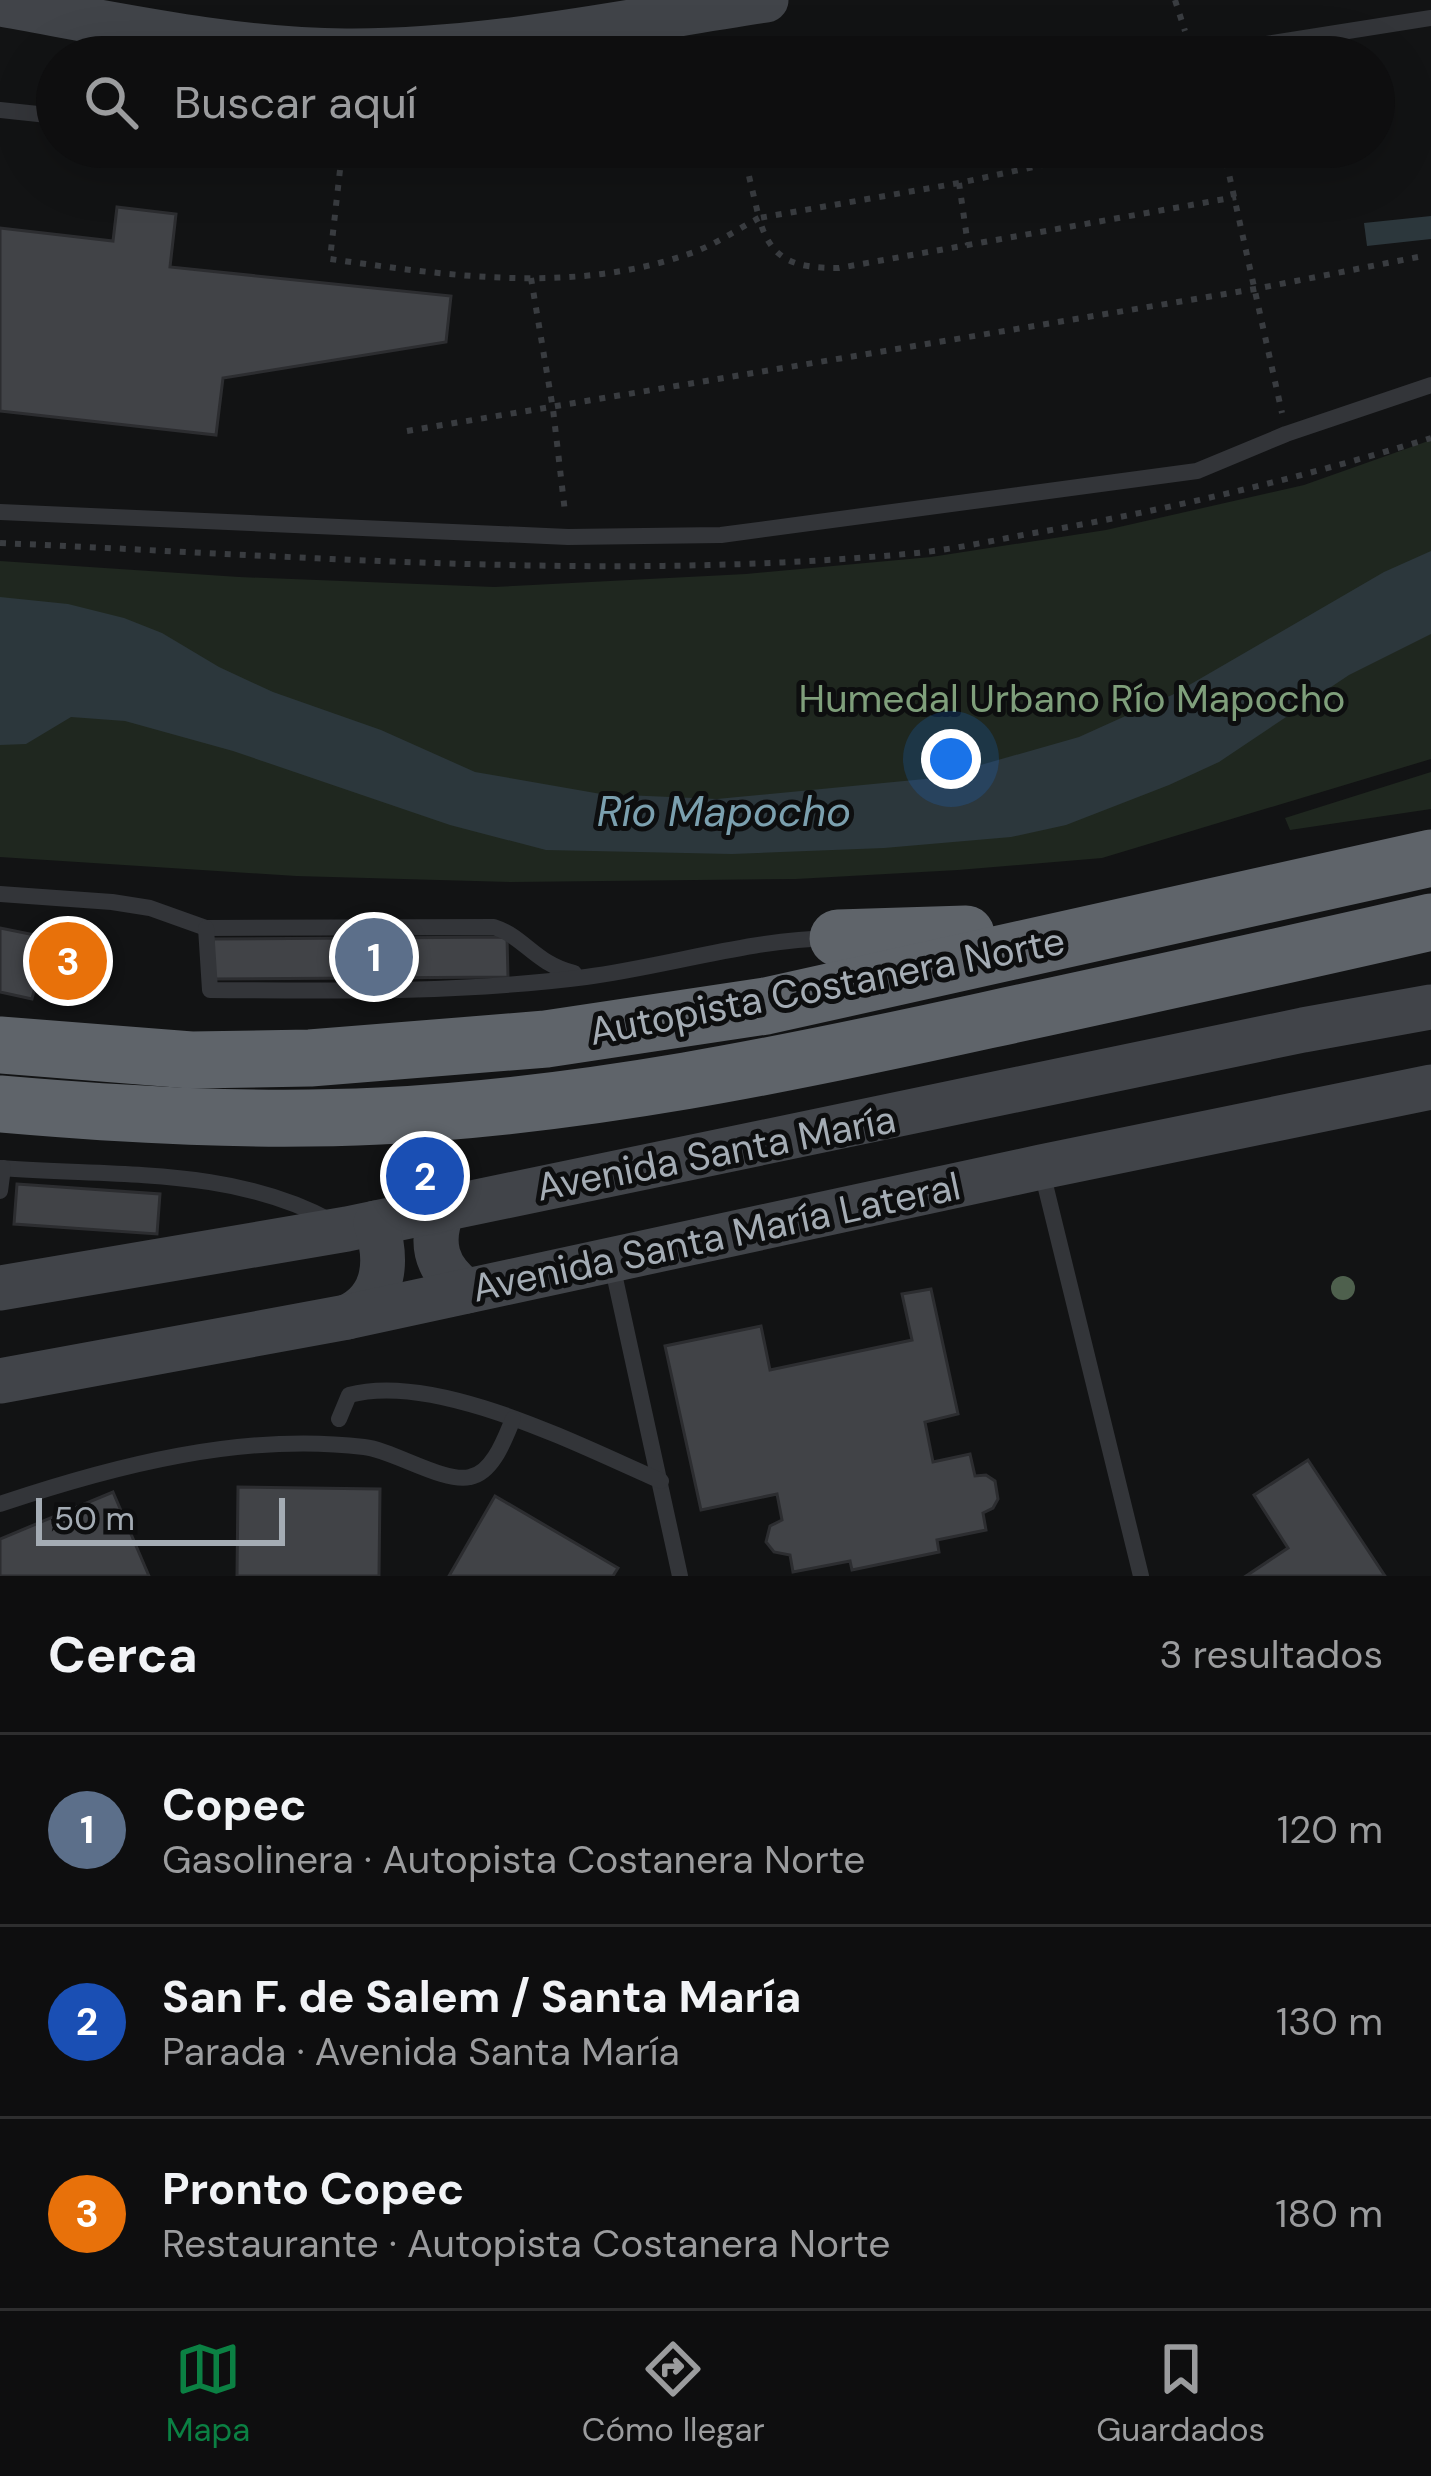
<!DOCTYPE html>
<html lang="es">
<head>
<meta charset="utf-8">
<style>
  body { margin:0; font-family:"DM Sans",sans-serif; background:#171718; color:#f1f3f6 }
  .scale { position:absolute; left:36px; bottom:30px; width:249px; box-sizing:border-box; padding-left:12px; border:6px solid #a4acb4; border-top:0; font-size:33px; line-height:42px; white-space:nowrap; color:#a4acb4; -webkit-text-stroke:9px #0d0e0f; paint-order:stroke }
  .you { position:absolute; left:951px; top:759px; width:42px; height:42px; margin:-30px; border:9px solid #fff; border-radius:50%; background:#1a73e8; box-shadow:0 0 0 18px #1a73e833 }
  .badge { display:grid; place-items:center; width:78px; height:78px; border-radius:50%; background:#0b8043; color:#fff; font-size:39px; font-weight:700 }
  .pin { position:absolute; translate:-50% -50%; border:6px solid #fff; box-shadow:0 3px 12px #0006 }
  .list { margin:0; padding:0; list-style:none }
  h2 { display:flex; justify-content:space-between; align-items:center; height:156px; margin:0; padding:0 48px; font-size:51px }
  h2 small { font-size:39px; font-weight:400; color:#9b9c9e }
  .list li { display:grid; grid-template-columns:78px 1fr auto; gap:36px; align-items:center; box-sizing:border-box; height:192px; padding:0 48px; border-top:3px solid #2e2e2f }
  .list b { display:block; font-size:45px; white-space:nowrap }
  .list p { margin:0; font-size:39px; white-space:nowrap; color:#9b9c9e }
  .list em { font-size:39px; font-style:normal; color:#9b9c9e }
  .icon { flex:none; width:66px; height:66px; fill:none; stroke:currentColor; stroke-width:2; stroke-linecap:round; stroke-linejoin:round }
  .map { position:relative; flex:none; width:1431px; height:1576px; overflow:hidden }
  .search { position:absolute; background:#0e0e0f; box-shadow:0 12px 48px #0002; left:36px; right:36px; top:36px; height:132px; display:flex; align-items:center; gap:30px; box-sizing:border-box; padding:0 42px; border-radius:66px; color:#9b9c9e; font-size:45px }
  .sheet { height:732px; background:#0e0e0f }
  nav { display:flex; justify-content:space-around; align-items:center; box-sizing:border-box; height:168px; border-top:3px solid #2e2e2f; background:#0e0e0f; font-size:33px; color:#9b9c9e }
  nav a { display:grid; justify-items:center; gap:6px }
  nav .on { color:#0b8043 }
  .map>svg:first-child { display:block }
</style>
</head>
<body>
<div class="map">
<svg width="1431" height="1576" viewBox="0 0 1431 1576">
  <rect width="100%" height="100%" fill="#121314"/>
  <!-- green -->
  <g fill="#1f271f">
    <polygon points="1431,440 1431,759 1102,858 958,870 796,879 512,882 296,876 0,857 0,561 239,577 494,587 746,574 931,557 1106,530 1304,485"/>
    <polygon points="1431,772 1431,809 1290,830 1285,818"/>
  </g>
  <!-- water -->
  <g fill="#2c373c">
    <polygon points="1431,216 1431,239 1367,246 1364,223"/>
    <polygon points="1431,551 1431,634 1349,675 1219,762 1169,785 1066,825 1011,837 884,848 732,854 546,850 450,825 233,751 125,721 71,717 26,744 0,745 0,597 68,604 124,618 162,633 219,667 273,692 381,730 475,772 601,794 717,799 935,778 1079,737 1172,695 1384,572"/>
  </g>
  <!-- building -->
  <g fill="#414347" stroke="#2c2d30" stroke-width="3">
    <polygon points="117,207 176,214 170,267 451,296 446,342 223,378 216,435 0,411 0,228 113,241"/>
    <polygon points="0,928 84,945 73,995 35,987 32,999 0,992"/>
    <polygon points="507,937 508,977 213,979 213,939"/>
    <polygon points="17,1184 160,1194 157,1234 14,1224"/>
    <polygon points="931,1289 958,1414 925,1422 933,1462 970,1454 975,1476 986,1475 995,1481 998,1499 993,1508 983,1513 986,1530 937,1540 939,1552 852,1570 850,1561 793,1572 790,1555 774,1552 766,1542 770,1526 782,1520 777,1494 701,1510 665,1346 761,1326 770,1370 912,1340 902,1294"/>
    <polygon points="1308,1460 1385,1576 1246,1576 1288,1548 1254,1495"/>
    <polygon points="238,1487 380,1489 379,1576 237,1576"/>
    <polygon points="113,1492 149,1576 0,1576 0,1539"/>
    <polygon points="495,1496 618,1568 613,1576 449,1576"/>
  </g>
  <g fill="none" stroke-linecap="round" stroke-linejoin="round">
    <!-- path -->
    <g stroke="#393c40" stroke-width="6" stroke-dasharray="6 9" stroke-linecap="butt">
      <polyline points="1175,0 1185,31"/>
      <polyline points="742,147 759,218 959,183 1126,147"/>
      <polyline points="1223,147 1282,413"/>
      <path d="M 340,170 L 330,259 C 450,276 577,295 694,252 C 716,244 738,229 759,218 C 771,262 796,268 839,268 L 1236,197"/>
      <polyline points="959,183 968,245"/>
      <polyline points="531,278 553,409 565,512"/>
      <polyline points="407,431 1255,289 1418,257"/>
      <path d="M 0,543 C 305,556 612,582 917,553 C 956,549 995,540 1034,533 C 1168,510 1301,478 1431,438"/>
    </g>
    <!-- lane -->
    <g stroke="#333539" stroke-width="16">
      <polyline points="1184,57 1431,18"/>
      <polyline points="0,110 57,116"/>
      <polyline points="351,147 405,152 509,147"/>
      <polyline points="0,512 568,537 721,535 1197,471 1286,434 1431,385"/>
      <path d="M 0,894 L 112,902 L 150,908 L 206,928 L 494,927 C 525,937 534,963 574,973"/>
      <path d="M 206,928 L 210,990 C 335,991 462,993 586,977 C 668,966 748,940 831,938"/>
      <path d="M 0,1168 C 111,1177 233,1166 333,1222"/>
      <polyline points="1041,1168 1141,1576"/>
      <polyline points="0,1191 3,1168"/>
      <polyline points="611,1260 680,1576"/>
      <path d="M 339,1419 L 349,1395 C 436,1371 580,1446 661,1481"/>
      <path d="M 0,1504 C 113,1466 243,1432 364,1447 C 393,1450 443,1483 470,1477 C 493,1473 505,1438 513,1419"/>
    </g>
    <!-- secondary -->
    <g stroke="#414449" stroke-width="45">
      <path d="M 0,4 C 114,24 229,50 346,51 C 486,52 627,21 766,0"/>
      <path d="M 443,1209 C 429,1243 436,1269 466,1291"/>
      <polyline points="0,1288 347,1229 1303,1030 1431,1007"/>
      <path d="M 347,1317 C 386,1300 388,1260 376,1223"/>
      <polyline points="0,1381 347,1317 1041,1167 1431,1087"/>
    </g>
    <!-- highway -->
    <g stroke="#5f646a" stroke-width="57">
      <polyline points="838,938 966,934"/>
      <polyline points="0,1045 191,1060 310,1058 546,1039 766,1006 1431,858"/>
      <path d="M 0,1104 C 127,1115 253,1122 380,1116 C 586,1106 788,1064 988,1020 C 1136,988 1284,956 1431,922"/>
    </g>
  </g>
  <!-- trees -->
  <circle fill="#4e604d" cx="1343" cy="1288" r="12"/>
  <g text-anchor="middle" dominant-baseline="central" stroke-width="10" stroke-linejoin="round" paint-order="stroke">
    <!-- park labels -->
    <g font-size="39" fill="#7f9f7b" stroke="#0d0e0f">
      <text x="1072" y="698">Humedal Urbano Río Mapocho</text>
    </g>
    <!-- street labels -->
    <g font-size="39" fill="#a4acb4" stroke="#0d0e0f">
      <text transform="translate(827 986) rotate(-11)">Autopista Costanera Norte</text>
      <text transform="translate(716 1153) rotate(-11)">Avenida Santa María</text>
      <text transform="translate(716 1237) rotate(-12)">Avenida Santa María Lateral</text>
    </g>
    <!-- water labels -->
    <g font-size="42" font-style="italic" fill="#7ba0af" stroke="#0d0e0f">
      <text x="724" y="811">Río Mapocho</text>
    </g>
  </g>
</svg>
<div class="scale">50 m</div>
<div class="you"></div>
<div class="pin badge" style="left:374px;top:957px;background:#5c6f8a">1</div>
<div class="pin badge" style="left:425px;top:1176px;background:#1a4fb4">2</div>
<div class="pin badge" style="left:68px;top:961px;background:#e8710a">3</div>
<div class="search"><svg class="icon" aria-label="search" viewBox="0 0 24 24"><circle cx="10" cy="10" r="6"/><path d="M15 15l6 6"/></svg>Buscar aquí</div>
</div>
<section class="sheet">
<h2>Cerca<small>3 resultados</small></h2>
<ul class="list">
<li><span class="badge" style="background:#5c6f8a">1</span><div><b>Copec</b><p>Gasolinera · Autopista Costanera Norte</p></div><em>120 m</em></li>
<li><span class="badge" style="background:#1a4fb4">2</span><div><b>San F. de Salem / Santa María</b><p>Parada · Avenida Santa María</p></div><em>130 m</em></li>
<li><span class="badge" style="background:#e8710a">3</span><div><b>Pronto Copec</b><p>Restaurante · Autopista Costanera Norte</p></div><em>180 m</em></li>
</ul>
</section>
<nav>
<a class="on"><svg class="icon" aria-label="map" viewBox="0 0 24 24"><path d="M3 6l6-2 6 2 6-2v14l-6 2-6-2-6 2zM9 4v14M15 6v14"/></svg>Mapa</a>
<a><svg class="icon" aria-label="directions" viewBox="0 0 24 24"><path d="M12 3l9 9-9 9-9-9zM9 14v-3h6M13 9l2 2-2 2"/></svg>Cómo llegar</a>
<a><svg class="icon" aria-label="saved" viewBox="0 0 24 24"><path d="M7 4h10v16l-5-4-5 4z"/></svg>Guardados</a>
</nav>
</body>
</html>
